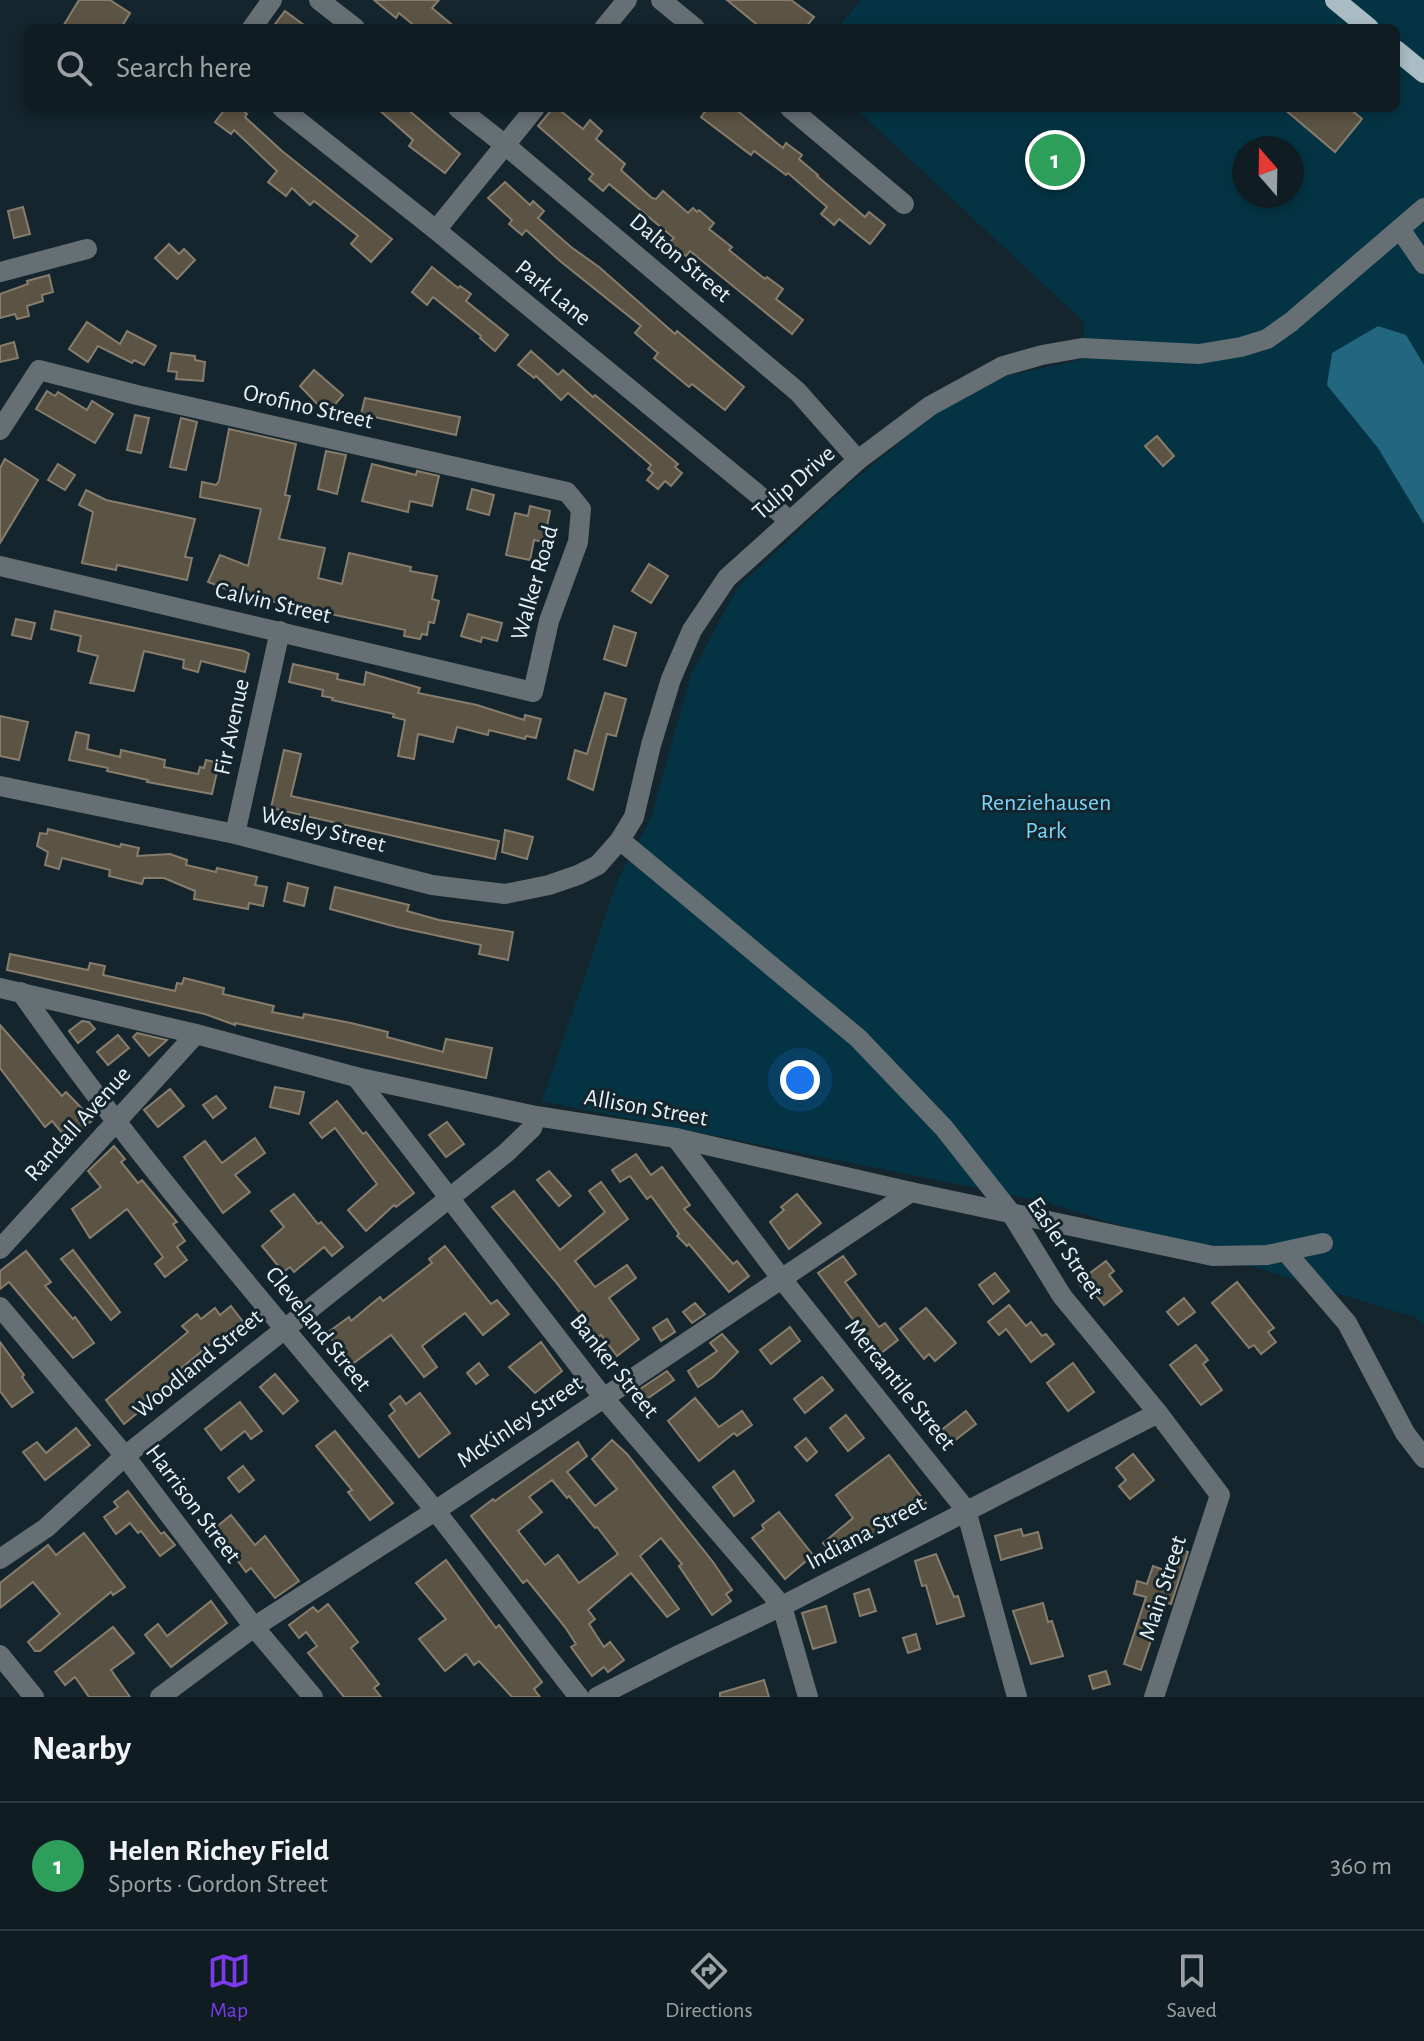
<!DOCTYPE html>
<html lang="en">
<head>
<meta charset="utf-8">
<style>
  body { margin:0; font-family:"Alegreya Sans",sans-serif; background:#1d292f; color:#f1f3f6 }
  .compass { position:absolute; left:1232px; top:136px; width:72px; height:72px; border-radius:50%; background:#0f1c22; box-shadow:0 4px 12px #0003; rotate:340deg }
  .you { position:absolute; left:800px; top:1080px; width:28px; height:28px; margin:-20px; border:6px solid #fff; border-radius:50%; background:#1a73e8; box-shadow:0 0 0 12px #1a73e833 }
  .badge { display:grid; place-items:center; width:52px; height:52px; border-radius:50%; background:#7c3aed; color:#fff; font-size:26px; font-weight:700 }
  .pin { position:absolute; translate:-50% -50%; border:4px solid #fff; box-shadow:0 2px 8px #0006 }
  .list { margin:0; padding:0; list-style:none }
  h2 { display:flex; justify-content:space-between; align-items:center; height:104px; margin:0; padding:0 32px; font-size:34px }
  h2 small { font-size:26px; font-weight:400; color:#9ba1a5 }
  .list li { display:grid; grid-template-columns:52px 1fr auto; gap:24px; align-items:center; box-sizing:border-box; height:128px; padding:0 32px; border-top:2px solid #2f3a40 }
  .list b { display:block; font-size:30px; white-space:nowrap }
  .list p { margin:0; font-size:26px; white-space:nowrap; color:#9ba1a5 }
  .list em { font-size:26px; font-style:normal; color:#9ba1a5 }
  .icon { flex:none; width:44px; height:44px; fill:none; stroke:currentColor; stroke-width:2; stroke-linecap:round; stroke-linejoin:round }
  .map { position:relative; flex:none; width:1424px; height:1697px; overflow:hidden }
  .search { position:absolute; background:#0f1c22; box-shadow:0 4px 12px #0003; left:24px; right:24px; top:24px; height:88px; display:flex; align-items:center; gap:20px; box-sizing:border-box; padding:0 28px; border-radius:12px; color:#9ba1a5; font-size:30px }
  .sheet { height:232px; background:#0f1c22 }
  nav { display:flex; justify-content:space-around; align-items:center; box-sizing:border-box; height:112px; border-top:2px solid #2f3a40; background:#0f1c22; font-size:22px; color:#9ba1a5 }
  nav a { display:grid; justify-items:center; gap:4px }
  nav .on { color:#7c3aed }
  .map>svg:first-child { display:block }
</style>
</head>
<body>
<div class="map">
<svg width="1424" height="1697" viewBox="0 0 1424 1697">
  <rect width="100%" height="100%" fill="#14252d"/>
  <!-- green -->
  <path fill="#043444" fill-rule="evenodd" d="M 861,0 L 1424,0 L 1424,1325 L 1417,1318 L 1042,1201 L 542,1101 L 619,877 L 651,818 L 691,675 L 737,588 L 854,480 L 934,415 L 1006,376 L 1084,359 L 1084,322 L 855,108 L 1396,108 L 1396,28 L 838,28 ZM 1244,148 L 1292,148 L 1292,196 L 1244,196 Z"/>
  <!-- water -->
  <polygon fill="#22667f" points="1378,326 1406,335 1424,365 1424,524 1378,448 1327,385 1332,353"/>
  <!-- building -->
  <g fill="#5b5343" stroke="#877d6d" stroke-width="2" fill-rule="evenodd">
    <polygon points="79,0 110,0 130,13 121,28 62,28"/>
    <polygon points="374,0 439,0 432,8 456,28 417,28 399,13 396,18"/>
    <polygon points="727,0 791,0 814,17 805,28 761,28"/>
    <polygon points="285,11 308,28 272,28"/>
    <polygon points="226,108 240,108 247,114 245,117 282,151 392,239 371,262 351,244 358,236 314,201 310,205 292,188 286,196 268,182 277,171 234,130 231,134 215,122"/>
    <polygon points="377,108 406,108 460,154 445,173 409,146 413,140"/>
    <polygon points="553,108 557,108 583,129 590,120 602,131 596,139 625,164 621,170 652,198 656,199 663,191 688,213 693,208 697,212 699,210 714,223 709,229 732,247 729,250 765,279 767,277 783,289 776,299 803,320 792,334 690,251 686,256 670,242 674,238 609,184 603,191 589,179 593,174 538,126"/>
    <polygon points="708,108 734,108 783,148 786,143 802,155 799,159 818,175 817,176 865,217 869,212 885,225 870,244 839,219 834,225 821,214 827,207 788,173 786,175 754,151 751,155 701,117"/>
    <polygon points="1283,108 1349,108 1362,119 1335,152"/>
    <polygon points="505,182 530,205 533,201 544,211 538,218 571,247 599,267 675,334 677,331 744,387 725,410 692,384 689,387 654,358 658,353 635,333 641,326 560,261 526,230 522,235 509,224 512,220 488,198"/>
    <polygon points="23,207 30,234 14,238 8,211"/>
    <polygon points="169,244 179,254 184,249 195,260 177,279 155,258"/>
    <polygon points="432,267 458,288 460,286 471,294 466,301 508,335 495,351 480,338 481,336 433,297 427,305 412,292"/>
    <polygon points="49,275 53,292 42,295 43,301 27,306 29,316 17,319 15,314 0,318 0,294 28,284 27,281"/>
    <polygon points="87,322 120,344 127,331 156,346 144,365 134,360 132,363 98,346 88,362 69,349"/>
    <polygon points="14,342 18,358 0,362 0,346"/>
    <polygon points="531,351 558,375 563,370 593,397 595,395 678,464 675,467 682,473 671,486 665,481 658,489 647,480 653,473 648,469 651,465 568,393 561,400 536,376 534,378 518,365"/>
    <polygon points="171,353 195,356 195,360 205,362 203,381 176,379 177,372 168,371"/>
    <polygon points="314,370 343,395 332,408 328,404 323,410 300,386"/>
    <polygon points="47,391 55,396 58,392 87,410 92,401 113,414 95,443 36,409"/>
    <polygon points="365,398 460,417 456,435 361,414"/>
    <polygon points="135,415 149,418 141,453 127,450"/>
    <polygon points="181,418 197,422 186,470 170,467"/>
    <polygon points="229,429 296,444 285,495 290,496 279,539 325,548 318,578 342,584 349,553 411,567 410,571 437,576 432,599 439,601 434,623 429,622 427,635 422,634 420,639 404,636 405,630 242,595 208,582 220,555 248,566 261,509 200,497 202,482 216,485 219,481"/>
    <polygon points="1157,436 1174,456 1163,466 1145,446"/>
    <polygon points="326,451 346,455 337,494 318,489"/>
    <polygon points="5,459 38,480 0,543 0,468"/>
    <polygon points="58,464 75,475 65,490 48,480"/>
    <polygon points="372,464 416,475 417,471 439,476 432,506 410,501 408,512 362,501"/>
    <polygon points="472,489 494,495 489,515 467,509"/>
    <polygon points="86,490 106,500 195,519 185,557 192,558 187,580 117,565 116,570 82,563 93,512 79,505"/>
    <polygon points="530,506 550,511 544,542 534,540 530,560 506,555 515,513 528,516"/>
    <polygon points="649,564 668,576 651,603 632,591"/>
    <polygon points="55,611 244,651 249,654 245,672 201,661 198,672 183,668 184,660 144,651 134,691 90,683 98,656 78,651 81,636 51,629"/>
    <polygon points="468,614 502,623 497,641 482,637 481,642 461,636"/>
    <polygon points="16,619 35,623 31,639 12,635"/>
    <polygon points="614,626 636,633 626,666 604,659"/>
    <polygon points="293,664 338,674 337,679 364,685 366,672 420,688 418,693 477,705 524,720 525,715 541,719 536,738 526,736 525,739 489,730 488,735 457,727 453,742 418,734 414,759 398,756 405,720 393,717 394,714 332,700 333,698 322,696 323,690 289,682"/>
    <polygon points="605,693 626,699 616,736 607,734 593,790 568,779 575,750 587,754"/>
    <polygon points="0,716 28,722 19,760 0,756"/>
    <polygon points="76,732 89,735 87,749 120,757 121,750 165,760 164,767 198,774 200,767 204,768 206,760 219,763 212,794 147,782 148,780 107,771 108,768 69,760"/>
    <polygon points="284,750 301,754 291,796 499,841 495,859 271,808"/>
    <polygon points="48,829 120,847 121,844 139,848 137,856 170,854 187,860 186,865 216,872 217,868 257,877 255,885 267,887 263,906 249,903 248,909 194,899 195,891 164,878 144,878 142,884 109,876 110,870 62,858 59,869 45,865 48,852 37,846 40,833 47,834"/>
    <polygon points="505,830 533,837 527,859 502,852"/>
    <polygon points="288,883 308,888 304,906 284,901"/>
    <polygon points="335,887 409,905 407,911 439,920 513,932 508,960 479,954 481,945 397,927 330,909"/>
    <polygon points="10,954 88,970 90,963 105,966 103,975 175,991 177,983 182,984 184,978 224,988 223,994 274,1006 272,1012 303,1018 304,1014 351,1023 388,1032 387,1037 443,1052 446,1039 492,1048 486,1078 235,1023 235,1025 205,1014 7,970"/>
    <polygon points="82,1021 89,1022 95,1029 78,1043 69,1031"/>
    <polygon points="0,1025 62,1096 66,1092 93,1120 68,1140 52,1121 45,1127 0,1068"/>
    <polygon points="137,1033 167,1040 149,1056 133,1037"/>
    <polygon points="118,1035 129,1048 108,1065 97,1052"/>
    <polygon points="275,1087 304,1092 299,1114 270,1107"/>
    <polygon points="170,1089 184,1106 158,1127 144,1110"/>
    <polygon points="216,1096 226,1108 213,1118 203,1105"/>
    <polygon points="337,1101 363,1134 366,1132 414,1193 396,1207 394,1205 366,1231 348,1210 377,1184 335,1128 322,1138 310,1123"/>
    <polygon points="447,1122 464,1144 446,1157 429,1135"/>
    <polygon points="255,1138 265,1153 235,1175 250,1192 223,1213 184,1157 205,1141 222,1163"/>
    <polygon points="114,1146 125,1159 121,1162 138,1183 142,1180 177,1222 173,1224 185,1241 177,1247 187,1260 165,1277 155,1264 163,1257 127,1209 90,1238 72,1209 101,1187 88,1171"/>
    <polygon points="636,1154 651,1175 662,1167 690,1205 684,1209 733,1264 737,1261 749,1276 729,1292 689,1244 687,1246 677,1236 679,1234 651,1196 647,1199 630,1176 620,1182 612,1170"/>
    <polygon points="549,1171 571,1196 559,1206 537,1180"/>
    <polygon points="601,1182 628,1219 575,1261 595,1287 627,1265 636,1278 609,1298 639,1339 617,1356 601,1335 596,1339 588,1328 590,1326 555,1281 492,1207 514,1191 560,1250 605,1212 589,1191"/>
    <polygon points="294,1194 318,1224 321,1222 343,1247 332,1256 324,1247 294,1272 290,1267 283,1272 262,1246 284,1227 271,1211"/>
    <polygon points="797,1194 821,1223 789,1249 770,1222 784,1210 781,1207"/>
    <polygon points="445,1246 491,1304 497,1300 509,1314 483,1335 465,1313 422,1346 437,1367 424,1377 391,1335 351,1365 327,1333 349,1317 351,1321 380,1297 383,1301 432,1263 429,1259"/>
    <polygon points="73,1250 120,1312 111,1320 61,1259"/>
    <polygon points="26,1251 51,1282 45,1286 73,1319 75,1317 94,1343 73,1358 9,1282 0,1289 0,1271"/>
    <polygon points="843,1256 856,1274 845,1282 879,1327 885,1323 898,1340 876,1357 863,1339 866,1337 818,1273"/>
    <polygon points="1106,1261 1114,1271 1109,1275 1122,1291 1104,1305 1091,1289 1086,1293 1078,1282"/>
    <polygon points="995,1273 1009,1291 993,1304 979,1285"/>
    <polygon points="1237,1282 1274,1328 1268,1332 1276,1342 1261,1354 1254,1345 1249,1348 1212,1303"/>
    <polygon points="1184,1298 1195,1312 1178,1325 1167,1312"/>
    <polygon points="695,1303 705,1314 692,1323 683,1312"/>
    <polygon points="1009,1305 1026,1326 1031,1322 1042,1336 1046,1334 1054,1344 1031,1362 1006,1329 999,1335 988,1322"/>
    <polygon points="231,1306 244,1323 224,1339 222,1336 219,1337 201,1352 174,1374 179,1379 124,1424 106,1400 188,1332 182,1326 197,1314 201,1319 215,1308 220,1315"/>
    <polygon points="926,1308 956,1343 935,1361 929,1354 924,1359 900,1329"/>
    <polygon points="667,1319 675,1332 661,1341 653,1328"/>
    <polygon points="790,1327 800,1341 771,1364 760,1350"/>
    <polygon points="722,1334 738,1352 713,1377 698,1387 688,1371 717,1351 710,1343"/>
    <polygon points="0,1342 24,1375 22,1377 33,1392 12,1407 0,1391"/>
    <polygon points="541,1342 562,1371 535,1393 509,1367"/>
    <polygon points="1196,1345 1208,1360 1203,1364 1222,1390 1201,1405 1170,1365"/>
    <polygon points="479,1363 488,1375 476,1384 467,1373"/>
    <polygon points="1073,1363 1094,1392 1068,1411 1047,1383"/>
    <polygon points="667,1371 674,1380 641,1403 634,1393"/>
    <polygon points="275,1374 298,1401 283,1414 260,1387"/>
    <polygon points="822,1377 833,1390 805,1413 794,1399"/>
    <polygon points="420,1393 450,1433 419,1457 389,1416 395,1411 390,1404 400,1396 406,1404"/>
    <polygon points="695,1398 719,1427 742,1411 752,1425 737,1436 734,1433 699,1461 668,1421"/>
    <polygon points="240,1402 262,1431 251,1439 245,1431 221,1450 205,1429"/>
    <polygon points="966,1411 976,1424 945,1448 935,1435"/>
    <polygon points="846,1415 864,1438 848,1451 830,1428"/>
    <polygon points="76,1428 90,1445 45,1480 23,1452 37,1442 46,1453"/>
    <polygon points="335,1431 393,1503 370,1520 348,1492 352,1490 316,1446"/>
    <polygon points="806,1438 817,1452 807,1461 795,1447"/>
    <path d="M 612,1440 L 627,1454 L 713,1562 L 732,1590 L 726,1594 L 731,1601 L 712,1615 L 679,1566 L 682,1564 L 661,1538 L 640,1556 L 679,1609 L 667,1617 L 631,1573 L 588,1610 L 595,1619 L 589,1624 L 604,1647 L 610,1642 L 624,1660 L 608,1672 L 604,1667 L 592,1676 L 571,1647 L 576,1644 L 565,1627 L 527,1580 L 523,1583 L 471,1516 L 493,1499 L 495,1501 L 578,1442 L 587,1456 L 567,1472 L 595,1506 L 617,1489 L 592,1459 ZM 552,1480 L 567,1498 L 569,1496 L 595,1528 L 597,1527 L 618,1554 L 579,1583 L 558,1555 L 545,1565 L 518,1531 L 542,1512 L 529,1497 Z"/>
    <polygon points="1133,1454 1154,1480 1130,1499 1119,1486 1126,1480 1116,1468"/>
    <polygon points="889,1455 926,1503 909,1517 904,1511 874,1536 868,1528 834,1556 823,1543 853,1518 836,1495"/>
    <polygon points="243,1466 254,1480 239,1492 228,1478"/>
    <polygon points="734,1471 754,1501 734,1516 713,1487"/>
    <polygon points="128,1491 161,1534 164,1532 175,1545 160,1556 141,1531 138,1533 130,1523 116,1534 104,1517 118,1507 114,1502"/>
    <polygon points="779,1512 813,1555 785,1579 752,1538 764,1529 762,1525"/>
    <polygon points="231,1515 255,1545 265,1536 299,1581 275,1598 251,1568 246,1572 214,1529"/>
    <polygon points="1021,1529 1023,1536 1038,1532 1042,1548 1001,1560 995,1536"/>
    <polygon points="84,1533 125,1587 113,1595 111,1592 40,1651 35,1651 28,1642 60,1614 33,1582 0,1608 0,1583 48,1545 56,1555"/>
    <polygon points="1178,1548 1188,1552 1171,1604 1164,1602 1141,1670 1124,1664 1146,1597 1134,1594 1137,1581 1147,1584 1153,1566 1170,1572"/>
    <polygon points="936,1554 954,1597 958,1596 964,1616 937,1624 926,1585 922,1586 915,1561"/>
    <polygon points="446,1560 496,1628 499,1625 542,1682 534,1689 540,1697 512,1697 479,1661 474,1665 466,1654 445,1671 419,1639 446,1619 416,1583"/>
    <polygon points="869,1589 876,1611 860,1616 854,1594"/>
    <polygon points="211,1601 227,1623 171,1667 145,1635 158,1624 167,1636"/>
    <polygon points="1043,1603 1048,1622 1052,1621 1063,1656 1031,1664 1013,1611"/>
    <polygon points="328,1604 358,1642 351,1648 379,1684 374,1688 381,1697 344,1697 308,1653 317,1646 306,1632 299,1638 289,1625 313,1607 318,1612"/>
    <polygon points="826,1606 836,1642 813,1649 802,1613"/>
    <polygon points="113,1627 134,1653 111,1670 130,1697 89,1697 75,1677 65,1685 55,1672"/>
    <polygon points="916,1634 920,1649 908,1653 903,1638"/>
    <polygon points="1106,1671 1110,1684 1093,1689 1089,1676"/>
    <polygon points="764,1680 769,1697 720,1697 720,1693"/>
  </g>
  <g fill="none" stroke-linecap="round" stroke-linejoin="round">
    <!-- minor -->
    <g stroke="#666f73" stroke-width="20">
      <polyline points="319,0 355,28"/>
      <polyline points="661,0 695,28"/>
      <polyline points="252,28 272,0"/>
      <polyline points="604,28 627,0"/>
      <polyline points="282,108 436,230 789,520"/>
      <polyline points="458,108 504,144 798,392 858,460"/>
      <polyline points="790,108 904,204"/>
      <polyline points="1400,229 1424,264"/>
      <polyline points="436,230 535,108"/>
      <polyline points="0,272 87,249"/>
      <polyline points="0,430 39,370 137,395 567,492 581,509 578,542 549,621 533,692 0,566"/>
      <polyline points="0,786 235,834 432,885 505,894 549,885 578,875 598,865 620,840 634,817 651,745 671,679 692,630 727,578 858,460 930,406 1003,366 1042,355 1082,348 1199,354 1241,347 1267,339 1291,322 1424,208"/>
      <polyline points="235,834 280,631"/>
      <polyline points="620,840 858,1038 944,1128 1011,1213 1062,1296 1158,1413 1220,1495 1154,1697"/>
      <polyline points="0,988 196,1034 356,1077 536,1116 676,1138 911,1192 1213,1256 1267,1255 1323,1243"/>
      <path d="M 21,992 C 147,1173 295,1338 434,1509 C 483,1571 530,1635 579,1697"/>
      <polyline points="356,1077 603,1397 782,1606 808,1697"/>
      <polyline points="676,1138 781,1278 966,1510 1017,1697"/>
      <polyline points="0,1249 196,1034"/>
      <polyline points="1286,1252 1347,1323 1405,1433 1424,1458"/>
      <polyline points="0,1307 125,1456 254,1627 313,1697"/>
      <polyline points="0,1559 46,1528 125,1456 506,1153 532,1128 536,1116"/>
      <polyline points="0,1655 34,1697"/>
      <polyline points="160,1697 254,1627 435,1511 911,1192"/>
      <polyline points="597,1697 681,1654 782,1606 1158,1413"/>
    </g>
    <!-- major -->
    <g stroke="#aabcc4" stroke-width="20">
      <polyline points="1335,0 1369,28"/>
      <polyline points="1396,50 1424,73"/>
    </g>
  </g>
  <g text-anchor="middle" dominant-baseline="central" stroke-width="6" stroke-linejoin="round" paint-order="stroke">
    <!-- street labels -->
    <g font-size="24" fill="#e7f2f7" stroke="#14252d">
      <text transform="translate(680 258) rotate(40)">Dalton Street</text>
      <text transform="translate(553 293) rotate(39)">Park Lane</text>
      <text transform="translate(308 407) rotate(13)">Orofino Street</text>
      <text transform="translate(794 483) rotate(-41)">Tulip Drive</text>
      <text transform="translate(535 583) rotate(-74)">Walker Road</text>
      <text transform="translate(273 603) rotate(13)">Calvin Street</text>
      <text transform="translate(232 727) rotate(-78)">Fir Avenue</text>
      <text transform="translate(323 830) rotate(14)">Wesley Street</text>
      <text transform="translate(646 1108) rotate(10)">Allison Street</text>
      <text transform="translate(78 1124) rotate(-48)">Randall Avenue</text>
      <text transform="translate(1065 1248) rotate(56)">Easler Street</text>
      <text transform="translate(318 1329) rotate(51)">Cleveland Street</text>
      <text transform="translate(198 1364) rotate(-39)">Woodland Street</text>
      <text transform="translate(614 1366) rotate(51)">Banker Street</text>
      <text transform="translate(900 1385) rotate(51)">Mercantile Street</text>
      <text transform="translate(520 1422) rotate(-34)">McKinley Street</text>
      <text transform="translate(193 1504) rotate(53)">Harrison Street</text>
      <text transform="translate(866 1533) rotate(-28)">Indiana Street</text>
      <text transform="translate(1163 1588) rotate(-72)">Main Street</text>
    </g>
    <!-- park labels -->
    <g font-size="24" fill="#79d4fa" stroke="#14252d">
      <text x="1046" y="803">Renziehausen<tspan x="1046" dy="28">Park</tspan></text>
    </g>
  </g>
</svg>
<svg class="compass" viewBox="-18 -18 36 36"><path d="M0-13l5 13h-10z" fill="#e53935"/><path d="M0 13l5-13h-10z" fill="#9ba1a5"/></svg>
<div class="you"></div>
<div class="pin badge" style="left:1055px;top:160px;background:#2e9e5b">1</div>
<div class="search"><svg class="icon" aria-label="search" viewBox="0 0 24 24"><circle cx="10" cy="10" r="6"/><path d="M15 15l6 6"/></svg>Search here</div>
</div>
<section class="sheet">
<h2>Nearby<small></small></h2>
<ul class="list">
<li><span class="badge" style="background:#2e9e5b">1</span><div><b>Helen Richey Field</b><p>Sports · Gordon Street</p></div><em>360 m</em></li>
</ul>
</section>
<nav>
<a class="on"><svg class="icon" aria-label="map" viewBox="0 0 24 24"><path d="M3 6l6-2 6 2 6-2v14l-6 2-6-2-6 2zM9 4v14M15 6v14"/></svg>Map</a>
<a><svg class="icon" aria-label="directions" viewBox="0 0 24 24"><path d="M12 3l9 9-9 9-9-9zM9 14v-3h6M13 9l2 2-2 2"/></svg>Directions</a>
<a><svg class="icon" aria-label="saved" viewBox="0 0 24 24"><path d="M7 4h10v16l-5-4-5 4z"/></svg>Saved</a>
</nav>
</body>
</html>
